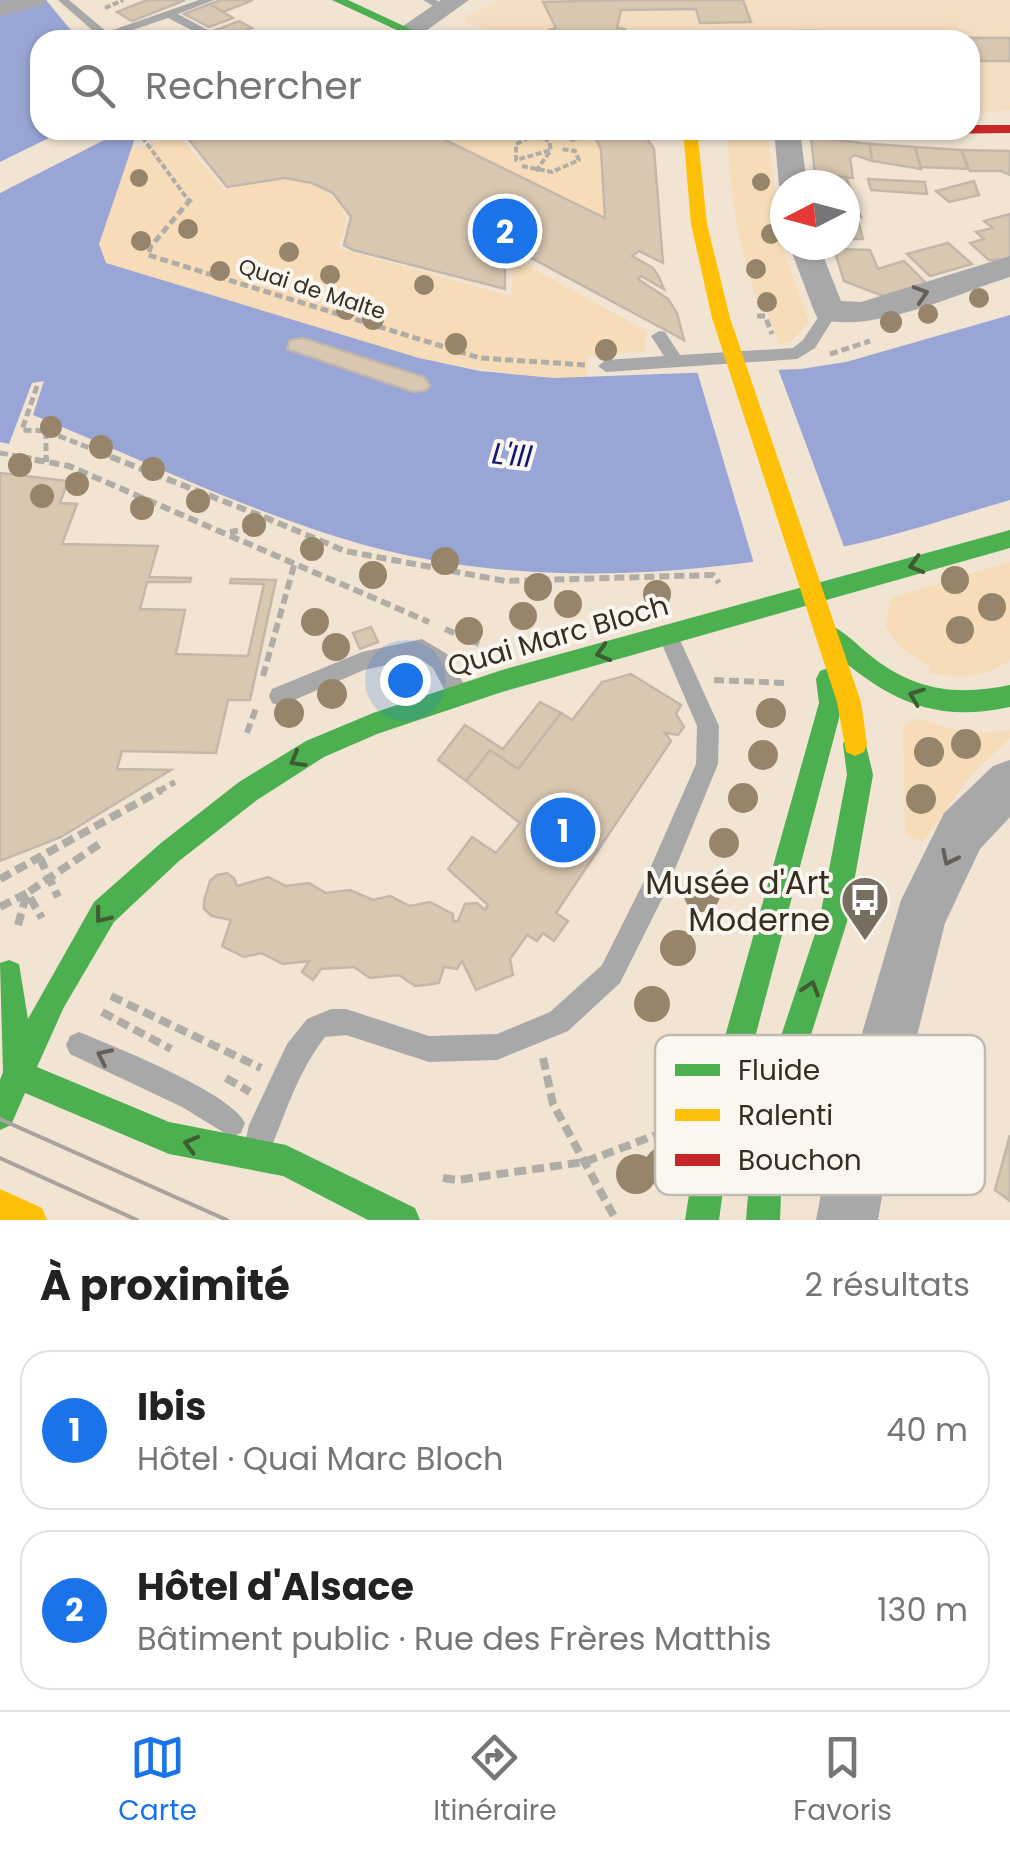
<!DOCTYPE html>
<html lang="fr">
<head>
<meta charset="utf-8">
<style>
  body { margin:0; font-family:Poppins,sans-serif; background:#f6f6f6; color:#222 }
  .compass { position:absolute; left:770px; top:170px; width:90px; height:90px; border-radius:50%; background:#fff; box-shadow:0 2px 8px #0004; rotate:264deg }
  .you { position:absolute; left:405px; top:680px; width:35px; height:35px; margin:-25px; border:8px solid #fff; border-radius:50%; background:#1a73e8; box-shadow:0 0 0 15px #1a73e833 }
  .badge { display:grid; place-items:center; width:65px; height:65px; border-radius:50%; background:#1a73e8; color:#fff; font-size:32px; font-weight:700 }
  .pin { position:absolute; translate:-50% -50%; border:5px solid #fff; box-shadow:0 2px 10px #0006 }
  .list { margin:0; padding:0; list-style:none }
  h2 { display:flex; justify-content:space-between; align-items:center; height:130px; margin:0; padding:0 40px; font-size:42px }
  h2 small { font-size:32px; font-weight:400; color:#767676 }
  .list li { display:grid; grid-template-columns:65px 1fr auto; gap:30px; align-items:center; box-sizing:border-box; height:160px; margin:0 20px 20px; padding:0 20px; border:2px solid #e0e0e0; border-radius:30px }
  .list b { display:block; font-size:38px; white-space:nowrap }
  .list p { margin:0; font-size:32px; white-space:nowrap; color:#767676 }
  .list em { font-size:32px; font-style:normal; color:#767676 }
  .icon { flex:none; width:55px; height:55px; fill:none; stroke:currentColor; stroke-width:2; stroke-linecap:round; stroke-linejoin:round }
  .map { position:relative; flex:none; width:1010px; height:1220px; overflow:hidden }
  .search { position:absolute; background:#fff; box-shadow:0 2px 8px #0004; left:30px; right:30px; top:30px; height:110px; display:flex; align-items:center; gap:25px; box-sizing:border-box; padding:0 35px; border-radius:30px; color:#767676; font-size:38px }
  .sheet { height:490px; background:#fff }
  nav { display:flex; justify-content:space-around; align-items:center; box-sizing:border-box; height:140px; border-top:2px solid #e0e0e0; background:#fff; font-size:28px; color:#767676 }
  nav a { display:grid; justify-items:center; gap:5px }
  nav .on { color:#1a73e8 }
  .map>svg:first-child { display:block }
</style>
</head>
<body>
<div class="map">
<svg width="1010" height="1220" viewBox="0 0 1010 1220">
  <rect width="100%" height="100%" fill="#f1e4d3"/>
  <!-- built -->
  <polygon fill="#f4dec1" points="501,0 1010,0 1010,110 970,114 970,40 520,40 466,23 464,17"/>
  <!-- green -->
  <g fill="#f6dcb8">
    <polygon points="425,130 558,130 556,133 573,141 586,133 601,149 605,218"/>
    <path d="M 732,130 L 761,130 L 768,137 L 781,242 L 809,322 L 792,341 L 780,345 L 767,312 L 761,312 C 740,254 729,197 728,135 Z"/>
    <path d="M 179,135 L 224,190 C 260,179 304,170 335,199 C 342,206 347,216 346,227 C 345,233 339,242 337,248 L 511,296 L 514,258 L 646,331 L 645,351 L 588,356 L 586,378 C 427,379 257,309 106,263 L 99,244 L 129,150 Z"/>
    <path d="M 1010,562 L 1010,660 C 982,679 961,679 929,673 L 929,666 L 901,648 L 885,627 L 891,598 Z"/>
    <path d="M 917,718 C 948,729 977,736 1010,730 L 1010,738 L 969,777 L 923,842 L 905,835 L 903,726 Z"/>
  </g>
  <!-- water -->
  <path fill="#99a5d4" d="M 0,0 L 46,0 L 79,40 L 40,40 L 40,130 L 95,130 L 109,138 L 117,134 L 110,130 L 134,130 L 135,138 L 99,244 L 106,263 L 419,358 L 480,371 L 554,378 L 801,369 L 846,362 L 1010,315 L 1010,500 C 954,516 898,536 841,547 C 680,579 503,588 344,539 C 238,507 136,457 33,415 L 44,381 L 32,383 L 9,444 L 0,442 L 0,193 L 7,189 L 0,184 Z"/>
  <!-- pier -->
  <g fill="#f1e4d3">
    <polygon points="65,130 124,130 0,193 0,162"/>
    <polygon points="777,366 846,552 755,567 697,371"/>
  </g>
  <!-- building -->
  <g fill="#d8c8b1" stroke="#c2b7aa" stroke-width="2.5">
    <polygon points="147,0 185,0 132,21 117,12"/>
    <polygon points="221,0 253,0 223,12 210,4"/>
    <polygon points="624,0 743,0 751,22 700,23 696,9 621,10 617,28 625,29 626,39 550,40 549,30 556,28 543,2"/>
    <polygon points="210,4 233,18 209,27 184,14"/>
    <polygon points="239,21 252,28 230,37 216,30"/>
    <polygon points="796,31 820,31 821,37 1010,38 1010,61 970,61 970,40 799,40"/>
    <polygon points="181,130 425,130 605,218 601,149 596,140 586,133 573,141 555,132 641,130 654,149 663,263 639,251 632,256 653,268 659,277 664,289 641,276 638,279 668,299 677,313 684,340 494,238 486,244 495,250 505,266 505,289 353,250 344,245 351,217 333,193 312,183 285,178 227,187"/>
    <polygon points="811,137 870,144 872,161 855,155 850,158 853,178 815,175"/>
    <polygon points="870,144 915,147 921,169 872,161"/>
    <polygon points="915,147 961,150 968,169 921,167"/>
    <polygon points="961,150 1010,151 1010,175 1001,171 970,171"/>
    <polygon points="815,175 846,177 861,217 857,217 863,239 845,239 845,185 818,185"/>
    <polygon points="868,179 925,182 927,194 871,190"/>
    <polygon points="974,181 979,195 949,202 936,191"/>
    <polygon points="1010,214 1010,259 989,260 970,243 984,239 976,232 993,228 984,221"/>
    <polygon points="948,243 972,264 930,276 907,254"/>
    <polygon points="834,249 870,250 878,269 904,261 926,283 883,296 844,281"/>
    <polygon points="303,338 424,377 430,385 427,390 413,392 287,349 290,340"/>
    <polygon points="0,473 68,481 60,503 77,504 62,544 158,546 149,577 191,578 190,582 147,582 140,609 185,610 176,654 248,656 264,584 230,583 231,579 276,580 250,700 228,700 216,753 122,751 117,769 171,770 61,837 0,861"/>
    <polygon points="371,627 378,642 360,649 353,633"/>
    <polygon points="631,674 681,705 676,714 684,727 678,735 665,733 671,741 556,913 568,921 554,941 543,933 537,941 527,935 510,959 513,975 476,990 462,961 457,969 444,967 439,983 426,985 415,986 399,975 370,978 354,967 321,969 313,980 302,972 309,961 283,964 261,953 244,957 222,946 231,920 212,916 204,909 204,901 210,881 217,875 227,873 234,878 237,886 268,877 286,886 309,883 326,893 350,890 373,900 390,896 410,906 430,902 453,914 453,921 458,921 465,904 477,903 485,910 488,905 448,869 472,837 496,853 520,823 466,781 490,750 518,769 561,713 572,720 602,682"/>
    <polygon points="540,702 561,713 518,769 490,750 466,781 438,760 465,725 503,749"/>
    <polygon points="1010,1135 1010,1201 995,1190"/>
  </g>
  <g fill="none" stroke-linecap="round" stroke-linejoin="round">
    <!-- path-far3 -->
    <g stroke="#b0ada7" stroke-width="4" stroke-dasharray="6 2.5" stroke-linecap="butt">
      <polyline points="105,8 123,0"/>
      <polyline points="137,130 189,201"/>
      <polygon points="536,134 549,141 551,150 516,160 516,144"/>
      <polyline points="522,166 552,172 579,160 575,151 561,149"/>
      <polyline points="536,171 551,150"/>
    </g>
    <!-- path-far2 -->
    <g stroke="#b0ada7" stroke-width="5" stroke-dasharray="8 4" stroke-linecap="butt">
      <polyline points="191,199 151,246 148,255 480,358 586,365"/>
      <polyline points="757,316 765,316 772,334"/>
      <polyline points="830,354 870,341"/>
      <polyline points="37,386 22,430 46,431 118,459"/>
      <polyline points="46,431 46,459"/>
      <polyline points="0,453 34,459"/>
    </g>
    <!-- path-far1 -->
    <g stroke="#b0ada7" stroke-width="6" stroke-dasharray="10 5" stroke-linecap="butt">
      <polyline points="20,457 69,466 429,622"/>
      <polyline points="46,457 46,462"/>
      <polyline points="111,457 264,517 250,529 230,532"/>
      <polyline points="264,517 345,551 505,581 713,575 719,583"/>
      <polyline points="445,629 479,644"/>
      <polyline points="263,676 295,562"/>
      <polyline points="714,680 786,683"/>
      <polyline points="247,733 256,708"/>
      <polyline points="157,792 175,782"/>
    </g>
    <!-- path -->
    <g stroke="#b0ada7" stroke-width="8" stroke-dasharray="12 6" stroke-linecap="butt">
      <polyline points="40,858 58,897"/>
      <polyline points="0,879 161,790"/>
      <polyline points="0,907 27,893 42,918"/>
      <polyline points="18,925 27,893 101,843"/>
      <polyline points="111,996 261,1068"/>
      <polyline points="102,1012 171,1049"/>
      <polyline points="543,1058 553,1104 616,1220"/>
      <polyline points="226,1078 250,1092"/>
      <polyline points="443,1178 457,1180 584,1162 659,1134"/>
    </g>
    <!-- lane -->
    <g fill="#a9a8a9" fill-rule="evenodd">
      <polygon points="58,0 69,0 107,32 199,0 214,0 178,14 226,40 211,40 168,18 112,37 100,37"/>
      <polygon points="423,0 436,0 447,7 438,9"/>
      <polygon points="245,35 249,36 249,40 234,40"/>
      <polygon points="830,306 838,311 815,348 797,359 606,372 598,366 606,360 664,356 651,336 659,331 665,332 680,355 793,348 803,340 825,307"/>
      <path d="M 668,626 L 675,629 L 719,726 L 718,764 L 666,891 L 620,983 L 568,1031 L 497,1060 L 429,1062 L 346,1035 L 325,1037 C 297,1073 286,1113 269,1153 L 259,1157 L 249,1153 L 245,1143 L 249,1125 L 287,1044 L 307,1019 L 331,1009 L 346,1009 L 429,1036 L 497,1034 L 550,1012 L 602,965 L 648,873 L 696,764 L 697,726 L 658,635 L 661,629 Z"/>
      <polygon points="422,639 447,654 469,693 466,700 458,703 450,700 433,668 419,658 364,670 280,706 272,703 269,696 272,689 362,652"/>
      <path d="M 79,1032 C 113,1046 232,1093 245,1123 L 241,1133 L 231,1137 L 182,1107 L 70,1054 L 66,1045 L 70,1036 Z"/>
    </g>
    <!-- street -->
    <g fill="#a9a8a9" fill-rule="evenodd">
      <polygon points="9,0 47,0 44,5 0,16 0,2"/>
      <polygon points="441,0 469,0 416,38 400,38 396,33 400,28"/>
      <polygon points="774,130 800,130 807,185 785,185 785,192 779,185"/>
      <path d="M 789,245 L 819,245 L 841,301 L 861,302 L 1010,256 L 1010,277 C 955,294 875,334 818,319 L 814,311 Z"/>
      <polygon points="1010,760 1010,817 980,849 945,923 892,1136 878,1220 816,1220 832,1136 901,900 944,813 993,766"/>
    </g>
    <!-- fast -->
    <g fill="#4caf50" fill-rule="evenodd">
      <polygon points="332,0 348,0 434,40 418,40"/>
      <polygon points="1010,530 1010,548 502,692 377,734 324,757 257,800 179,861 114,922 64,1007 37,1067 169,1122 286,1145 415,1208 420,1220 368,1220 283,1176 169,1154 25,1093 11,1125 0,1130 0,1080 3,1072 0,963 9,960 19,964 28,1019 94,902 161,843 239,782 306,741 373,713 502,670"/>
      <path d="M 828,624 C 844,630 858,646 871,656 C 915,691 957,696 1010,685 L 1010,707 C 926,725 881,695 820,641 L 817,634 L 820,627 Z"/>
      <polygon points="828,668 836,671 843,703 732,1125 719,1220 685,1220 700,1125 819,703 816,679 820,671"/>
      <polygon points="855,732 864,736 873,775 847,922 801,1066 782,1170 780,1220 746,1220 750,1170 771,1066 819,922 847,775 843,744 846,736"/>
    </g>
    <!-- slow -->
    <g fill="#ffc107" fill-rule="evenodd">
      <polygon points="683,130 697,130 707,224 730,318 861,702 867,744 864,752 855,756 846,752 837,702 712,318 691,224"/>
      <polygon points="0,1189 42,1208 47,1220 0,1220"/>
    </g>
    <!-- jam -->
    <polygon fill="#c62828" fill-rule="evenodd" points="970,125 1010,125 1010,133 931,134 924,130 970,130"/>
    <!-- tram -->
    <g stroke="#a9a39d" stroke-width="4">
      <polyline points="0,1119 227,1220"/>
      <polyline points="0,1158 137,1220"/>
    </g>
  </g>
  <!-- trees -->
  <g fill="#97856b">
    <circle cx="139" cy="178" r="9"/>
    <circle cx="761" cy="182" r="9"/>
    <circle cx="188" cy="229" r="10"/>
    <circle cx="771" cy="234" r="10"/>
    <circle cx="141" cy="241" r="10"/>
    <circle cx="289" cy="252" r="10"/>
    <circle cx="756" cy="269" r="10"/>
    <circle cx="220" cy="271" r="10"/>
    <circle cx="330" cy="275" r="10"/>
    <circle cx="424" cy="285" r="10"/>
    <circle cx="979" cy="298" r="10"/>
    <circle cx="767" cy="302" r="10"/>
    <circle cx="346" cy="310" r="10"/>
    <circle cx="928" cy="314" r="10"/>
    <circle cx="373" cy="319" r="11"/>
    <circle cx="891" cy="322" r="11"/>
    <circle cx="456" cy="344" r="11"/>
    <circle cx="606" cy="350" r="11"/>
    <circle cx="51" cy="427" r="11"/>
    <circle cx="101" cy="447" r="12"/>
    <circle cx="20" cy="465" r="12"/>
    <circle cx="153" cy="469" r="12"/>
    <circle cx="77" cy="484" r="12"/>
    <circle cx="42" cy="496" r="12"/>
    <circle cx="198" cy="501" r="12"/>
    <circle cx="142" cy="508" r="12"/>
    <circle cx="254" cy="525" r="12"/>
    <circle cx="312" cy="549" r="12"/>
    <circle cx="445" cy="561" r="14"/>
    <circle cx="373" cy="575" r="14"/>
    <circle cx="955" cy="580" r="14"/>
    <circle cx="538" cy="587" r="14"/>
    <circle cx="657" cy="594" r="14"/>
    <circle cx="568" cy="604" r="14"/>
    <circle cx="992" cy="607" r="14"/>
    <circle cx="523" cy="616" r="14"/>
    <circle cx="315" cy="622" r="14"/>
    <circle cx="960" cy="630" r="14"/>
    <circle cx="469" cy="631" r="14"/>
    <circle cx="336" cy="647" r="14"/>
    <circle cx="332" cy="694" r="15"/>
    <circle cx="289" cy="713" r="15"/>
    <circle cx="771" cy="713" r="15"/>
    <circle cx="966" cy="744" r="15"/>
    <circle cx="929" cy="752" r="15"/>
    <circle cx="763" cy="755" r="15"/>
    <circle cx="743" cy="798" r="15"/>
    <circle cx="921" cy="799" r="15"/>
    <circle cx="724" cy="843" r="15"/>
    <circle cx="702" cy="894" r="18"/>
    <circle cx="678" cy="948" r="18"/>
    <circle cx="652" cy="1004" r="18"/>
    <circle cx="664" cy="1167" r="20"/>
    <circle cx="636" cy="1174" r="20"/>
  </g>
  <!-- one-way arrows -->
  <defs><path id="oneway-chevron" d="M-2-3.5L2.5 0L-2 3.5" fill="none" stroke-width="1.6" stroke-linecap="round" stroke-linejoin="round" transform="scale(2.5)"/></defs>
  <g stroke="#655f57">
    <use href="#oneway-chevron" transform="translate(921 294) rotate(-17)"/>
    <use href="#oneway-chevron" transform="translate(949 858) rotate(116)"/>
    <use href="#oneway-chevron" transform="translate(104 1056) rotate(-155)"/>
  </g>
  <g stroke="#3e5b31">
    <use href="#oneway-chevron" transform="translate(916 565) rotate(164)"/>
    <use href="#oneway-chevron" transform="translate(603 653) rotate(164)"/>
    <use href="#oneway-chevron" transform="translate(916 696) rotate(-159)"/>
    <use href="#oneway-chevron" transform="translate(297 760) rotate(150)"/>
    <use href="#oneway-chevron" transform="translate(102 916) rotate(128)"/>
    <use href="#oneway-chevron" transform="translate(811 988) rotate(-72)"/>
    <use href="#oneway-chevron" transform="translate(191 1144) rotate(-165)"/>
  </g>
  <!-- icons -->
  <defs>
    <g id="bus-pin" transform="scale(2.5)"><path d="M0 17L-7.5 6A9.5 9.5 0 1 1 7.5 6Z" fill="#786e5f" stroke="#fbf7f0"/><path d="M-5-6H5V4H4V6H2V4H-2V6H-4V4H-5ZM-3.5-4V0h7V-4ZM-3.5 1.2v1.5H-2V1.2ZM2 1.2v1.5H3.5V1.2Z" fill="#fff"/></g>
  </defs>
  <g fill-rule="evenodd">
    <use href="#bus-pin" x="865" y="900"/>
  </g>
  <g text-anchor="middle" dominant-baseline="central" stroke-width="8" stroke-linejoin="round" paint-order="stroke">
    <!-- far-street labels -->
    <g font-size="22" fill="#372e21" stroke="#fbf7f0">
      <text transform="translate(312 289) rotate(18)">Quai de Malte</text>
    </g>
    <!-- street labels -->
    <g font-size="28" fill="#372e21" stroke="#fbf7f0">
      <text transform="translate(558 636) rotate(-16)">Quai Marc Bloch</text>
    </g>
    <!-- water labels -->
    <g font-size="30" font-style="italic" fill="#12196f" stroke="#fbf7f0">
      <text transform="translate(512 455) rotate(6)">L'Ill</text>
    </g>
    <!-- near-poi labels -->
    <g font-size="32" fill="#372e21" stroke="#fbf7f0" text-anchor="end">
      <text x="830" y="882">Musée d'Art<tspan x="830" dy="37">Moderne</tspan></text>
    </g>
  </g>
  <!-- legend -->
  <rect x="655" y="1035" width="330" height="160" rx="15" fill="#fbf7f0" stroke="#c0bbb2" stroke-width="2.5"/>
  <rect x="675" y="1064" width="45" height="12" fill="#4caf50"/>
  <rect x="675" y="1109" width="45" height="12" fill="#ffc107"/>
  <rect x="675" y="1154" width="45" height="12" fill="#c62828"/>
  <g font-size="28" fill="#372e21">
    <text x="738" y="1080">Fluide</text>
    <text x="738" y="1125">Ralenti</text>
    <text x="738" y="1170">Bouchon</text>
  </g>
</svg>
<svg class="compass" viewBox="-18 -18 36 36"><path d="M0-13l5 13h-10z" fill="#e53935"/><path d="M0 13l5-13h-10z" fill="#767676"/></svg>
<div class="you"></div>
<div class="pin badge" style="left:563px;top:830px">1</div>
<div class="pin badge" style="left:505px;top:231px">2</div>
<div class="search"><svg class="icon" aria-label="search" viewBox="0 0 24 24"><circle cx="10" cy="10" r="6"/><path d="M15 15l6 6"/></svg>Rechercher</div>
</div>
<section class="sheet">
<h2>À proximité<small>2 résultats</small></h2>
<ul class="list">
<li><span class="badge">1</span><div><b>Ibis</b><p>Hôtel · Quai Marc Bloch</p></div><em>40 m</em></li>
<li><span class="badge">2</span><div><b>Hôtel d'Alsace</b><p>Bâtiment public · Rue des Frères Matthis</p></div><em>130 m</em></li>
</ul>
</section>
<nav>
<a class="on"><svg class="icon" aria-label="map" viewBox="0 0 24 24"><path d="M3 6l6-2 6 2 6-2v14l-6 2-6-2-6 2zM9 4v14M15 6v14"/></svg>Carte</a>
<a><svg class="icon" aria-label="directions" viewBox="0 0 24 24"><path d="M12 3l9 9-9 9-9-9zM9 14v-3h6M13 9l2 2-2 2"/></svg>Itinéraire</a>
<a><svg class="icon" aria-label="saved" viewBox="0 0 24 24"><path d="M7 4h10v16l-5-4-5 4z"/></svg>Favoris</a>
</nav>
</body>
</html>
